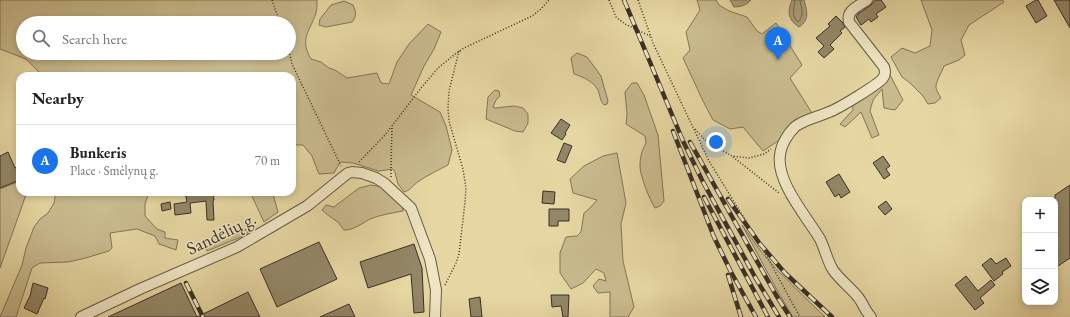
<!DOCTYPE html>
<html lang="en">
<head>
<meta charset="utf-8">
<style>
  body { margin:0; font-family:"EB Garamond",serif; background:#f2f2f2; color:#202124 }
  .controls { position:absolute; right:12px; bottom:12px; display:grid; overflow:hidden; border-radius:8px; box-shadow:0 2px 6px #0003 }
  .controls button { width:36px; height:36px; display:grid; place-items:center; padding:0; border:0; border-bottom:1px solid #e0e0e0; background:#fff; color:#202124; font:20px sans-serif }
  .you { position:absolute; left:716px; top:142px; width:14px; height:14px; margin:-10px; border:3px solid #fff; border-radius:50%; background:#1a73e8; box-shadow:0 0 0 6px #1a73e833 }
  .badge { display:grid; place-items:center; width:26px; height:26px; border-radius:50%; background:#1a73e8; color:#fff; font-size:13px; font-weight:700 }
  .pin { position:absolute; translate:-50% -33px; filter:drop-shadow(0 1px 2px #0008) }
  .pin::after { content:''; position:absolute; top:21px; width:14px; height:12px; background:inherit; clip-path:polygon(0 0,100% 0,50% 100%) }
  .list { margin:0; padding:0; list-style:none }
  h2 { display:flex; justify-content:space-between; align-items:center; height:52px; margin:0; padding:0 16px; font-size:17px }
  h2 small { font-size:13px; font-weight:400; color:#757577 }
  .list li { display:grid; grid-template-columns:26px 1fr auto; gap:12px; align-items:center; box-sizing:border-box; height:72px; padding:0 16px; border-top:1px solid #e0e0e0 }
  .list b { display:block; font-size:15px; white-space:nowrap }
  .list p { margin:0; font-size:13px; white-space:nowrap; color:#757577 }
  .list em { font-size:13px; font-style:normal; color:#757577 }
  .icon { flex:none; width:22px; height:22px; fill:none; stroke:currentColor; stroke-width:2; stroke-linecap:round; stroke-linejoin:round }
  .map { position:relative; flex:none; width:1070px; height:317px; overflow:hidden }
  .search { position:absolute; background:#fff; box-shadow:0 2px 6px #0003; left:16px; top:16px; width:280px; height:44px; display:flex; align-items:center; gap:10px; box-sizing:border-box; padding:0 14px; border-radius:22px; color:#757577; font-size:15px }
  .panel { position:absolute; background:#fff; box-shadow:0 2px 6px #0003; left:16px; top:72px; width:280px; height:124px; border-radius:12px }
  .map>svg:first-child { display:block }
</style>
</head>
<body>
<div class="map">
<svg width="1070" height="317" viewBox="0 0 1070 317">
  <rect width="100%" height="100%" fill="#e6d7a3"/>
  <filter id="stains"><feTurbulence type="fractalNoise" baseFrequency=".005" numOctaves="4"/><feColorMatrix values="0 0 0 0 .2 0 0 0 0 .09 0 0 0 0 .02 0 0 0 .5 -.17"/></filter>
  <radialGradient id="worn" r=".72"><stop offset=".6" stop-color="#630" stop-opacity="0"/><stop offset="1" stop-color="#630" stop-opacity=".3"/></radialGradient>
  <!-- green -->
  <g fill="#c9bb8e" stroke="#81765a" fill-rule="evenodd">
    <path d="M 0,0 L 317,0 C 317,4 317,9 316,13 C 310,31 299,39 311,59 L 321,62 L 329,68 L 335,70 L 347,78 L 377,73 L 381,83 L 389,84 L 397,62 L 409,44 L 428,24 L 441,32 L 434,49 L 424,66 L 411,95 L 440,112 L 446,126 L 452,150 L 448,165 C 438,170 428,175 419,181 C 413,185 411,190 404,192 L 398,184 L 395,172 L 393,169 L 379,171 L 353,163 L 340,162 L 334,173 L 319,174 L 312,156 L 303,145 L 294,145 L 292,146 L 292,76 L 43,76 L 26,59 L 0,49 ZM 23,23 L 289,23 L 289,53 L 23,53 Z"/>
    <polygon points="697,0 716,0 719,5 729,11 747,17 757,31 762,34 776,23 802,65 790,78 812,113 784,137 763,151 743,127 730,129 713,120 703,101 683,58 690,50 686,32 700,10"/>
    <path d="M 921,0 L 1002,0 L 1004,2 L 969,25 L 961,40 L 965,55 L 959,60 L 944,66 C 942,72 935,83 936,88 C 937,91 939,95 941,98 L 935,103 L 928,104 L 923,96 L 910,83 L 902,77 L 891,57 L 902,48 L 915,53 L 930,46 L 932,30 Z"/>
    <path d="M 344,1 L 353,5 C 356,12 357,16 352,22 L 326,27 L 319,25 L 320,19 L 331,5 Z"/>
    <path d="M 577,53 L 587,57 L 601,76 L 608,101 L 607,104 L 604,105 C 600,101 600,95 598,90 C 593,81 583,77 574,74 L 571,58 Z"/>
    <polygon points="885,65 903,100 895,110 884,108 882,89 873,100 870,111 879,135 872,138 861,112 845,127 840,124 853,110 852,96 882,74"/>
    <path d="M 632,83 L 637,83 L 644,95 L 658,135 L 664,201 L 660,206 L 655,208 C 650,201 639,173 640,165 C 640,157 642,150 646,143 L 645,136 L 626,124 L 627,114 L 625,92 Z"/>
    <polygon points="495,90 499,91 500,96 496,100 493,107 495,108 514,106 523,108 528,114 528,123 523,132 515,131 486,119 488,97"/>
    <polygon points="617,153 626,203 621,224 623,261 634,307 628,317 610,317 610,292 598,293 593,286 599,279 606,281 604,273 596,269 583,283 571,289 560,273 560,253 566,237 577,236 581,232 584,213 591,207 597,200 573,193 570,179 584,166 603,156"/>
    <polygon points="20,181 20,192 27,192 0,268 0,189"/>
    <path d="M 371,185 L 382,187 L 402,206 L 403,211 C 392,213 380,215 370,219 C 361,224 354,230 344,230 L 338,222 L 329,216 L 322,210 L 326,205 L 334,207 L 359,188 Z"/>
    <polygon points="56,192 149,192 145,204 145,216 157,229 165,232 165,238 178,240 176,250 159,244 155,236 137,229 110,233 112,248 109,251 82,259 68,262 40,263 32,268 16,317 0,317 22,265 26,248 31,235 34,227 40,219 48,213 54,203"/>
    <polygon points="250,192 274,192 273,194 278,212 264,222"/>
    <polygon points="742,225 760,250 778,271 825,317 793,317 778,292"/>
    <polygon points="247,229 248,234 207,251 206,246"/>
  </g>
  <!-- water -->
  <g fill="#ab9e78" stroke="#7d7257">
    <path d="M 730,0 L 751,0 C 747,5 741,7 734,7 Z"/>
    <path d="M 792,0 L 804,0 C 807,11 810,20 799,27 C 788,20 787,12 792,0 Z"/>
  </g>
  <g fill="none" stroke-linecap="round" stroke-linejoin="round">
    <!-- shore -->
    <path stroke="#72674f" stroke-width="1" d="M 795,0 C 794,8 791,16 798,22 C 805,15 801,8 800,0"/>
  </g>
  <!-- building -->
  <g fill="#938767" stroke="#393026">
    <polygon points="875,0 881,0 886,7 876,14 878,17 871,22 869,19 861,25 856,17 858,14 871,5"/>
    <polygon points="1036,0 1038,0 1047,16 1036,23 1026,6"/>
    <polygon points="1054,0 1070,0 1070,28"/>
    <polygon points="836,16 843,23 845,27 840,31 842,33 830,45 834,49 824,58 818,52 824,46 816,38 830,26 828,24"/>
    <polygon points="561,119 570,125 565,133 566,134 562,140 551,133"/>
    <polygon points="564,143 572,146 565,163 557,160"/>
    <polygon points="8,152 15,168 20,166 20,180 0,188 0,156"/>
    <polygon points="883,156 890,166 886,169 890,175 884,179 873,163"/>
    <polygon points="839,174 850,192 841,198 839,194 835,197 826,182"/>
    <polygon points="1070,185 1070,258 1055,268 1055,195"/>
    <polygon points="543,191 555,192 554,204 542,203"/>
    <polygon points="185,192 213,192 214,200 213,201 214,220 207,220 206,201 190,203 191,213 175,215 174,204 187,202"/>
    <polygon points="886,201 892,209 885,215 878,207"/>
    <polygon points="170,202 171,209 162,211 161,204"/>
    <polygon points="549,209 569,209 569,221 558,221 558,226 549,226"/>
    <polygon points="319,242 337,279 277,307 260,269"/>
    <polygon points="414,244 422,268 424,312 414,313 411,274 368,288 360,262"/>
    <polygon points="991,258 996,264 1006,258 1011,266 1002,272 1003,274 994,281 982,265"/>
    <polygon points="966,276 978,291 991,280 995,285 980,298 984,303 975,310 955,285"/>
    <polygon points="33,283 48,288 45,299 44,298 37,314 24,308 30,296"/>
    <polygon points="181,283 197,317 248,292 260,317 108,317"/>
    <polygon points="551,295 569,295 568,317 563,317 561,306 552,307"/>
    <polygon points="480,297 482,317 471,317 469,299"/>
    <polygon points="349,304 355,317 320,317"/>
  </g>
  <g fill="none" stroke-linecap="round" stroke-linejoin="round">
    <!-- street casing -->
    <g stroke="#645a45" stroke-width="12">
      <g id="street">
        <path d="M 867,0 C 859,6 846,10 849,22 L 884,67 C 885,70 886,74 883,78 C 879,84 838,109 829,112 C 818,117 806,119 796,126 C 788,133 781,145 780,155 C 776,182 807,217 820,239 C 825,249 827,260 833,270 C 840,280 850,287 858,297 C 863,303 865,311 871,317"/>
        <polyline points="81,317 140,289 237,247 307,206 348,173 352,172 362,173 376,178 384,183 411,208 430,259 436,290 435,317"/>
      </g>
    </g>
    <!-- path -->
    <g stroke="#393026" stroke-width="1.5" stroke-dasharray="1 2" stroke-linecap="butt">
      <polyline points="272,0 280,23"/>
      <polyline points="609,0 616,17 625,24 650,36"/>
      <polyline points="638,0 653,43 679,98 709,161 760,244 800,317"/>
      <polyline points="289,51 292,64 341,166"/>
      <polyline points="695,129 705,140 732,156 749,158 764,154 771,149"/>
      <polyline points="733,157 779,193"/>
      <polyline points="359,162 385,135 391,127"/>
      <polyline points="391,177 391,169 392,126 421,88 438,68 454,55 464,48 532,16 541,9 549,0"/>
      <polyline points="445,285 456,263 459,254 465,202 466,188 463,169 449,121 448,108 449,91 459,51"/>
    </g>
    <!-- street -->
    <use href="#street" stroke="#efe5c3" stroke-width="10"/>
    <!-- rail casing -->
    <g stroke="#393026" stroke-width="4.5">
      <g id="rail">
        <polyline points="624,0 683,141 703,182 755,277 779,317"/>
        <polyline points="673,131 714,237 731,272 756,317"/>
        <polyline points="690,142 776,295 790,317"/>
        <polyline points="704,197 768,317"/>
        <polyline points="728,199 760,244 785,273 832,317"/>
        <polyline points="728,275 741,317"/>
        <polyline points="186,283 203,317"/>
      </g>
    </g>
    <!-- rail -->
    <use href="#rail" stroke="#efe5c3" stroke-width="3" stroke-dasharray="9" stroke-linecap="butt"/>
  </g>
  <g text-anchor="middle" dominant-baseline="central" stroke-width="3" stroke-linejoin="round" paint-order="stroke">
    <!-- street labels -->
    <g font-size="18" fill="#393026" stroke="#efe5c3">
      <text transform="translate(221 233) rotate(-26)">Sandėlių g.</text>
    </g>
  </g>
  <rect width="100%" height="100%" filter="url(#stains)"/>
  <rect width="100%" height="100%" fill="url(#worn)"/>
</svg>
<div class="controls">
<button>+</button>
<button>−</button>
<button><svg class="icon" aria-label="layers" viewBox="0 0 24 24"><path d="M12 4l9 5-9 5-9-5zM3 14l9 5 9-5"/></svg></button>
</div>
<div class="you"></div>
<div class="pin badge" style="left:778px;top:60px">A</div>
<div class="search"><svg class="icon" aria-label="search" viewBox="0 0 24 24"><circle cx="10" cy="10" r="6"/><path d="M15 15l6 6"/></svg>Search here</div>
<section class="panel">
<h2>Nearby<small></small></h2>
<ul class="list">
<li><span class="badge">A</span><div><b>Bunkeris</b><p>Place · Smėlynų g.</p></div><em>70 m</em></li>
</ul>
</section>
</div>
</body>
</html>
